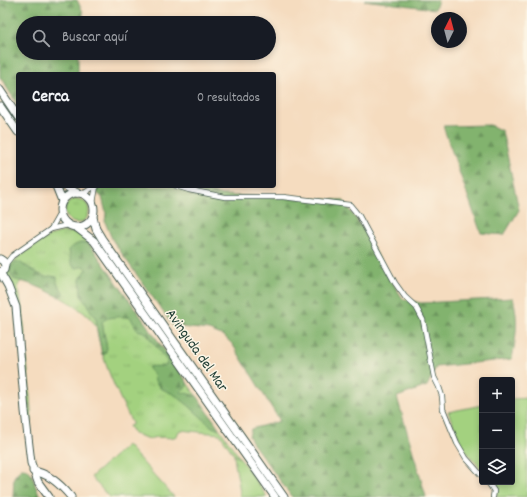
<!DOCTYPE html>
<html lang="es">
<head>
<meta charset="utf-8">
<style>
  body { margin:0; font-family:Dekko,sans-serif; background:#20242c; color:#f1f3f6 }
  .controls { position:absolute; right:12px; bottom:12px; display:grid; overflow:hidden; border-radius:4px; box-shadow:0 2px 6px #0003 }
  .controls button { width:36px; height:36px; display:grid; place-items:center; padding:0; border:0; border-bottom:1px solid #363941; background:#171b24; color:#f1f3f6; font:20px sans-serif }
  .compass { position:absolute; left:431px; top:12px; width:36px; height:36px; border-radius:50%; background:#171b24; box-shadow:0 2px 6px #0003; rotate:6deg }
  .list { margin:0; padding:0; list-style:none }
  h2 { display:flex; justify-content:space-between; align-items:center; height:52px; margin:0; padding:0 16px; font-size:17px }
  h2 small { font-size:13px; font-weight:400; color:#9ea1a6 }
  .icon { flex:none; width:22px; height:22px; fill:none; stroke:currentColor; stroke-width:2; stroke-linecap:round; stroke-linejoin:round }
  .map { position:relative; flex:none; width:527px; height:497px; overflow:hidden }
  .search { position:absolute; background:#171b24; box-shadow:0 2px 6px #0003; left:16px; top:16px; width:260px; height:44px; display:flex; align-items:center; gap:10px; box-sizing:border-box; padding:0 14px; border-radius:22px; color:#9ea1a6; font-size:15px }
  .panel { position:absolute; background:#171b24; box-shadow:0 2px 6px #0003; left:16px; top:72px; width:260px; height:116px; border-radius:4px }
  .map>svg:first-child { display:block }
</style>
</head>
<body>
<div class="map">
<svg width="527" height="497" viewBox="0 0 527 497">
  <defs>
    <pattern id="grass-tufts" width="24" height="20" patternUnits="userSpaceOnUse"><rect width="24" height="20" fill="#a3d17f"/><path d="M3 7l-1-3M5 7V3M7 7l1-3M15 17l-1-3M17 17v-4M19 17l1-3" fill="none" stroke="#8cb46e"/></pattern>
    <pattern id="forest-firs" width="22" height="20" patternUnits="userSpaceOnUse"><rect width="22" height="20" fill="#82b36e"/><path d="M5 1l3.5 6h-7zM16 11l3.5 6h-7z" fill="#6a935b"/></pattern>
  </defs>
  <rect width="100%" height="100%" fill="#fcf5e5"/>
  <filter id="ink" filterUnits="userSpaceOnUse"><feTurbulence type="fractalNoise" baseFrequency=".025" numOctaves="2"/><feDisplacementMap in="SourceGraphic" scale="8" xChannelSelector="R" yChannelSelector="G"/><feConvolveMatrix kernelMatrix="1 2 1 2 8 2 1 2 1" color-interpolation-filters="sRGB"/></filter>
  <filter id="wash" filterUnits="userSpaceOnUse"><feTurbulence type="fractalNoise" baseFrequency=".012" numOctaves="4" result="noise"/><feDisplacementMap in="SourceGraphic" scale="16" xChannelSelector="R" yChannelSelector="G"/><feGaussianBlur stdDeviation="0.9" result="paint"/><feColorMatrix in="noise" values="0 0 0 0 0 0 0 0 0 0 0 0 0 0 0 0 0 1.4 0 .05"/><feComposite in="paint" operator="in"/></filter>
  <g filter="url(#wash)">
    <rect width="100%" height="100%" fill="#f5dcbf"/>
    <!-- grass -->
    <g fill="url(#grass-tufts)" stroke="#61875a">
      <circle cx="77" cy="211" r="12"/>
      <path d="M 64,232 L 76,233 L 85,238 L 240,458 L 234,455 L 220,434 L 180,430 L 178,433 L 177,436 C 168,440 156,435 150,439 L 134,434 L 129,426 L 132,425 L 132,423 C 116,390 102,362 96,326 C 86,308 41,285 21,281 L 18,286 L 23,312 L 32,422 L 28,423 L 19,314 L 5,276 L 6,267 C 21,256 47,233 64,232 Z"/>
    </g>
    <!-- forest -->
    <g fill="url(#forest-firs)" stroke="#507851">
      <polygon points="0,0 77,0 83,12 83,23 23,23 23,53 78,53 78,74 18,74 18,105 0,77"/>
      <polygon points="364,0 438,0 435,9"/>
      <polygon points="490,125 502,131 519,210 504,235 481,233 443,126"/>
      <path d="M 89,186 L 184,186 L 222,195 L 343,200 L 365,232 L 387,274 L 403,299 L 421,303 L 513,298 C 519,320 516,337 512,359 L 436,367 L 427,386 L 397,397 L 426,497 L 292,497 L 254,445 L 249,436 L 251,429 L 280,421 L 233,345 L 224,336 L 209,330 L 173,326 L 113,241 L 105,222 L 106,213 L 102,197 Z"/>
      <path d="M 80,243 L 86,243 L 91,246 L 187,382 L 187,386 L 181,391 L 181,392 L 197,396 L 219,428 L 217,429 L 212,427 L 188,405 L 175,395 L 160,388 L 155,381 L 154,374 L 149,369 L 149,367 C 155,365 162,368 167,364 L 167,361 L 145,332 L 137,330 L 131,318 C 124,316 106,316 102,322 L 107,348 L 105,354 L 102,355 L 97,329 L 96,317 L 90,310 L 88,304 L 81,296 L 80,279 L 87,269 L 84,266 L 77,268 L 74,267 L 71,263 L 69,250 L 71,247 Z"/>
      <path d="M 16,262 L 19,262 L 44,277 L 50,276 L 57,277 L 57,283 L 63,292 L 63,295 L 58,297 C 44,288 29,283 13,279 C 9,272 9,267 16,262 Z"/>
      <path d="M 21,468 C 31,468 31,474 34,481 C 35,487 38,492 42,497 L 13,497 L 14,477 Z"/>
    </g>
    <!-- green -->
    <g fill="#a3d17f" stroke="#61875a">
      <polygon points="527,398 527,497 497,497 497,491 493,482 512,482 512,399"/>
      <polygon points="482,405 482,470 463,448 448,412"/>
      <polygon points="127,445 174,497 109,497 91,477"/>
      <path d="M 234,455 L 240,458 L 267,497 L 240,497 C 240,483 235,470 234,455 Z"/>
    </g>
  </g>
  <g filter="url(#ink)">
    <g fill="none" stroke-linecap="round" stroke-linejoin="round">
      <!-- street casing -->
      <g stroke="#3f5549" stroke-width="6">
        <g id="street">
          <polyline points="176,186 189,190 225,197 283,197 350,205 359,216 395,283 405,297 416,307 423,320 434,377 439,387 442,396 443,409 457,443 466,458 482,476"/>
          <polyline points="83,194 95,186"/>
          <polyline points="93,203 96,186"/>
          <polyline points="51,229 68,225"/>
          <polyline points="5,265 12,256 51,229 60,213"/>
          <polyline points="488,482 494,491 493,497"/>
        </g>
      </g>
      <!-- secondary casing -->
      <g stroke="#3f5549" stroke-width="9">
        <g id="secondary">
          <polyline points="0,90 18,117"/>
          <polyline points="0,106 18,132"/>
          <polyline points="56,186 62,201"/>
          <polyline points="65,186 77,193"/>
          <circle cx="77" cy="210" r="17"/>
          <polyline points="93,217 96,229 102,239 284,497"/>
          <polyline points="77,228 94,241 275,497"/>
          <polyline points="0,259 3,261 5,265 4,270 0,272"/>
          <polyline points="0,272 8,286 16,307 25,411 31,463 38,482 49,497"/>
          <path d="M 33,471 C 48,473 62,486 71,497"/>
        </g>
      </g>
      <!-- street -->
      <use href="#street" stroke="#fff" stroke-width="4.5"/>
      <!-- secondary -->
      <use href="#secondary" stroke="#fff" stroke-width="7"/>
    </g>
  </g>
  <g text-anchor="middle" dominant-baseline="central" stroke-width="3" stroke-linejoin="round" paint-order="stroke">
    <!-- street labels -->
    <g font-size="15" fill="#1f3d34" stroke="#fcf5e5">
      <text transform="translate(196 351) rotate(55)">Avinguda del Mar</text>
    </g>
  </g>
</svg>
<div class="controls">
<button>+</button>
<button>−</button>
<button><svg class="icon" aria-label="layers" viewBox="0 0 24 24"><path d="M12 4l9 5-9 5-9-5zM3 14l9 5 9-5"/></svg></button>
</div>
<svg class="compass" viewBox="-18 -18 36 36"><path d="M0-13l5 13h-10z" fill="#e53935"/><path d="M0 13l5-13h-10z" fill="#9ea1a6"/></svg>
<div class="search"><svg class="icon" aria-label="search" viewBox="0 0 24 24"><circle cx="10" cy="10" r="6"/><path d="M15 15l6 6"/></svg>Buscar aquí</div>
<section class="panel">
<h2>Cerca<small>0 resultados</small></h2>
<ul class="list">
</ul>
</section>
</div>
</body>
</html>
